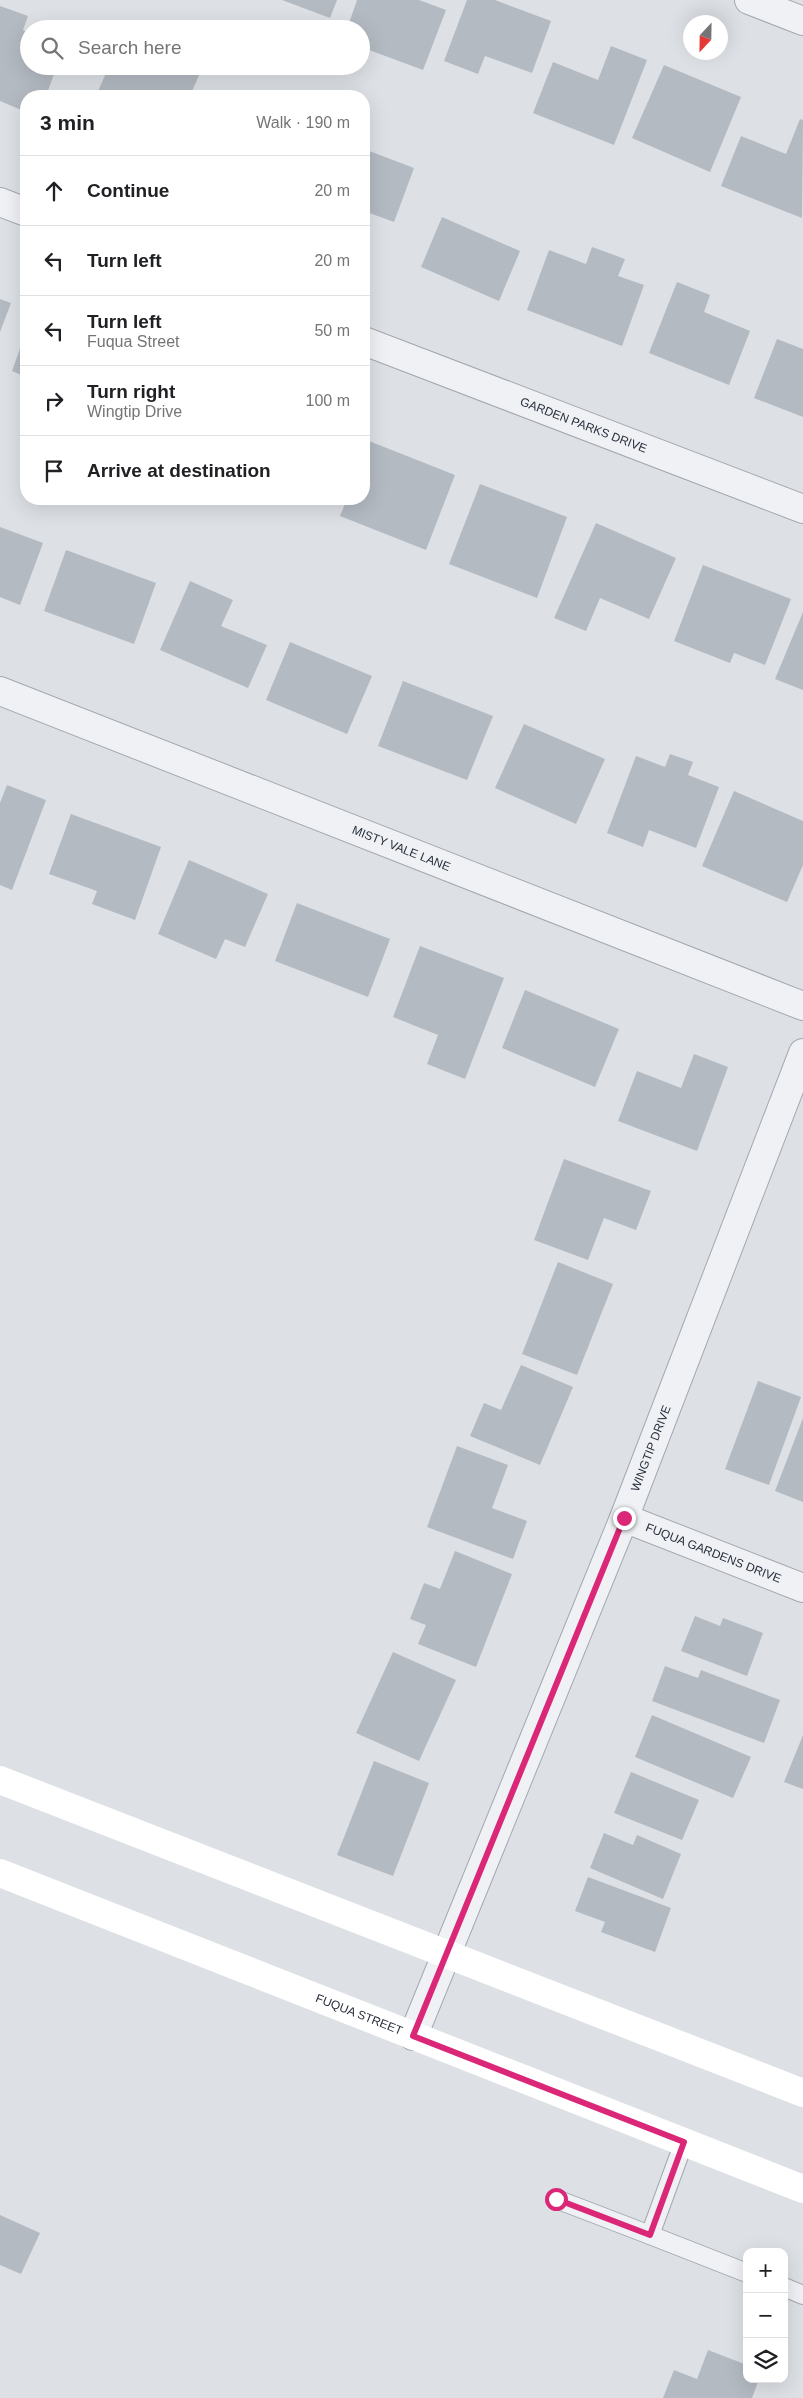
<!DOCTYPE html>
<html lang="en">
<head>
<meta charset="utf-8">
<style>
  body { margin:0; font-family:Helvetica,sans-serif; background:#f6f6f6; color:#202124 }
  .controls { position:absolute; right:15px; bottom:15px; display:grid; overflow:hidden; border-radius:10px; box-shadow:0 5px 20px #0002 }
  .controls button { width:45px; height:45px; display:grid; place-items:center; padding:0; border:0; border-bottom:1px solid #e0e0e0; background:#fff; color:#202124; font:25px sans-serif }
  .compass { position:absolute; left:683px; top:15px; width:45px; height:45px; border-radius:50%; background:#fff; box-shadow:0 5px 20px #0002; rotate:202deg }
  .stop { position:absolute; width:15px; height:15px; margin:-11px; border:4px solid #db2777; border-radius:50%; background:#fff }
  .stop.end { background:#db2777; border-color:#fff; box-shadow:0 1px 5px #0008 }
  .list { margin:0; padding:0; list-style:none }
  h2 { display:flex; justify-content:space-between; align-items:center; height:65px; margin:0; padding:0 20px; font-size:21px }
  h2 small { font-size:16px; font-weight:400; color:#757577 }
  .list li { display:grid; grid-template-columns:32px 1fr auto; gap:15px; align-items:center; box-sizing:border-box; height:70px; padding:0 20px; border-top:1px solid #e0e0e0 }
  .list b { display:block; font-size:19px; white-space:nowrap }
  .list p { margin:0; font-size:16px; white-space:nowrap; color:#757577 }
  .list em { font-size:16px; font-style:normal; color:#757577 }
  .icon { flex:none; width:28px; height:28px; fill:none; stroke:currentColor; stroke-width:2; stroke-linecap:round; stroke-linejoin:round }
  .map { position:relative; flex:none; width:803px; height:2398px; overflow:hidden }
  .search { position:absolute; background:#fff; box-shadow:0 5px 20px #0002; left:20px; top:20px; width:350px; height:55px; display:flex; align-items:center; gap:12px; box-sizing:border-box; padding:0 18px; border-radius:28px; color:#757577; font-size:19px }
  .panel { position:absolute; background:#fff; box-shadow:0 5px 20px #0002; left:20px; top:90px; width:350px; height:415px; border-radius:20px }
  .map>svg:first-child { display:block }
</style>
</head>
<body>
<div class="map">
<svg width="803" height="2398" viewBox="0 0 803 2398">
  <rect width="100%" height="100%" fill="#dde1e6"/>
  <!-- building -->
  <g fill="#b4bac2">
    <polygon points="282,0 337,0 330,18"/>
    <polygon points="357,0 419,0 446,10 423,70 361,47 361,29 347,29"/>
    <polygon points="467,0 495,0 551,21 532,73 485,56 478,74 444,61"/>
    <polygon points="0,6 28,16 23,30 29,33 29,66 57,66 46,96 26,96 26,112 0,101"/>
    <polygon points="611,46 647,60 614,145 533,113 553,62 598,80"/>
    <polygon points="664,65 741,97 710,172 632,138"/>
    <polygon points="109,66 150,67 203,66 190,96 96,96"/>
    <polygon points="800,119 803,120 802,218 721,186 741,136 786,154"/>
    <polygon points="364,149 414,168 394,222 364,211"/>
    <polygon points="442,217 520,251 499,301 421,267"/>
    <polygon points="592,247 625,259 618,276 644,285 622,346 527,310 549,250 586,264"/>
    <polygon points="677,282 710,295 704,312 750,331 729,385 649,353"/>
    <polygon points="0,299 11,303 0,332"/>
    <polygon points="26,332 26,377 12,371"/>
    <polygon points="777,339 803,349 803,417 754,398"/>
    <polygon points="369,441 455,475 426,550 340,516 347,499 364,499 364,455"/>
    <polygon points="480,484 567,517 537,598 449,564"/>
    <polygon points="596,523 676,558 649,619 600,598 586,631 554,618"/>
    <polygon points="0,527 43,543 20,605 0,597"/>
    <polygon points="66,550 156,583 134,644 44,611"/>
    <polygon points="703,565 791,599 765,665 734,653 730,663 674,641"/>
    <polygon points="190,581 233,600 221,626 267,645 248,688 160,650"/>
    <polygon points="803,612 803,690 775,679"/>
    <polygon points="290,642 372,676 347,734 266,700"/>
    <polygon points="403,681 493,716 467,780 378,746"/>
    <polygon points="524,724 605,759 576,824 495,788"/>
    <polygon points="670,754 693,762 688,775 719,787 696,848 649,830 643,847 607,833 636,756 665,767"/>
    <polygon points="7,785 46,800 12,890 0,885 0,803"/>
    <polygon points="734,791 803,821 803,865 787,902 702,866"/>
    <polygon points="71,814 161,847 135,920 92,904 97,891 49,874"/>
    <polygon points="189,860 268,894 245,947 225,939 216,959 158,934"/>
    <polygon points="297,903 390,939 368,997 275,961"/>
    <polygon points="420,946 504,978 465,1079 427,1064 438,1035 393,1017"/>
    <polygon points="525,990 619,1029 595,1087 502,1048"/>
    <polygon points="694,1054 728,1067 697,1151 618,1121 637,1071 681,1088"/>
    <polygon points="564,1159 651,1191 636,1230 604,1218 588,1260 534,1240"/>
    <polygon points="558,1262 613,1284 577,1375 522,1354"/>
    <polygon points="521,1365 573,1387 540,1465 470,1436 484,1403 501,1410"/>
    <polygon points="758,1381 801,1397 769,1485 725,1469"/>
    <polygon points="803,1418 803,1502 775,1491"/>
    <polygon points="457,1446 508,1465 492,1508 527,1521 513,1559 427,1527"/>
    <polygon points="455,1551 512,1574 476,1667 418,1644 426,1625 410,1619 424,1583 440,1589"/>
    <polygon points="695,1616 720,1626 723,1618 763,1633 747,1676 681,1651"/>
    <polygon points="393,1652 456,1680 419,1761 356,1733"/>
    <polygon points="665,1666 698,1678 701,1670 780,1700 764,1743 652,1701"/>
    <polygon points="652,1715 751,1757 733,1798 635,1757"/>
    <polygon points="803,1735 803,1789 784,1782"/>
    <polygon points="374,1761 429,1783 393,1876 337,1855"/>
    <polygon points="631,1772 699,1800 682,1840 614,1813"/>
    <polygon points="604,1833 633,1845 637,1835 681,1854 663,1899 590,1868"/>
    <polygon points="588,1877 671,1908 655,1952 601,1932 605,1922 575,1911"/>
    <polygon points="0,2215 40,2233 21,2274 0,2265"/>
    <polygon points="708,2350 747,2365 747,2379 759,2379 752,2398 663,2398 674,2370 697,2379"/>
  </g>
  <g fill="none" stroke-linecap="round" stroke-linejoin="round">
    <!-- lane casing -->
    <g stroke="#a3a8b0" stroke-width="20">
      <g id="lane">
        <polyline points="684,2142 650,2235 747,2273"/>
        <polyline points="556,2199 650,2235"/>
        <polyline points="784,2287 803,2295"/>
      </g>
    </g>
    <!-- street casing -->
    <g stroke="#a3a8b0" stroke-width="30">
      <g id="street">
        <polyline points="749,0 803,21"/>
        <polyline points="0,202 26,212"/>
        <path id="s1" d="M 364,341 L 803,509"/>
        <path id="s2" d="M 0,691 L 803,1006"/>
        <path id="s3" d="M 624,1518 L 803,1588"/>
        <path id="s4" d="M 413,2036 L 624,1518 L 803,1053"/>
      </g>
    </g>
    <!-- lane -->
    <use href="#lane" stroke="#eff1f5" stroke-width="18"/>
    <!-- street -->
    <use href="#street" stroke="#eff1f5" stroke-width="28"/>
    <!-- secondary -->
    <g stroke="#fff" stroke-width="28">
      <polyline points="0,1780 803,2093"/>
      <path id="s5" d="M 0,1873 L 803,2189"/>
    </g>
  </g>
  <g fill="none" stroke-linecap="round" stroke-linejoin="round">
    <!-- route -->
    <polyline stroke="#db2777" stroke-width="6" points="556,2199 650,2235 684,2142 413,2036 624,1518"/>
  </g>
  <g text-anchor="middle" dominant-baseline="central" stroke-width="4" stroke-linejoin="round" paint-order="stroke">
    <!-- street labels -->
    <g font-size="12" fill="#272f3c" stroke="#ecf0f4">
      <text stroke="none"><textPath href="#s1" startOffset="235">GARDEN PARKS DRIVE</textPath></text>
      <text stroke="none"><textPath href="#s2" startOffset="431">MISTY VALE LANE</textPath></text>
      <text stroke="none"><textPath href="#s4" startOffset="634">WINGTIP DRIVE</textPath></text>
      <text stroke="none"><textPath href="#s3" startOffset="96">FUQUA GARDENS DRIVE</textPath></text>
      <text stroke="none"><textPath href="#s5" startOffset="386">FUQUA STREET</textPath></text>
    </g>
  </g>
</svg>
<div class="controls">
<button>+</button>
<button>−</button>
<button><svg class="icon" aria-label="layers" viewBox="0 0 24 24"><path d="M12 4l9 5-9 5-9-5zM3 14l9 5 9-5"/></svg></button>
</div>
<svg class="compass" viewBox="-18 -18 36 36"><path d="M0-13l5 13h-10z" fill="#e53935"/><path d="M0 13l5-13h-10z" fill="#757577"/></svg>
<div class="stop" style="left:556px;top:2199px"></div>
<div class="stop end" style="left:624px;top:1518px"></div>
<div class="search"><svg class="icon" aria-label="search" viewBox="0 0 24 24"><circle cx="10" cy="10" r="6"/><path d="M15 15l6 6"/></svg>Search here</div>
<section class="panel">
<h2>3 min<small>Walk · 190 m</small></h2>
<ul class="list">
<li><svg class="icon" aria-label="ahead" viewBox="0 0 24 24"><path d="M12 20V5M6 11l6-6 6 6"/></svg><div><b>Continue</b></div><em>20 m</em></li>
<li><svg class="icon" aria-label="left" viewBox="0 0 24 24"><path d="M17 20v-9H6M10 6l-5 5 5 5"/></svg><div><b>Turn left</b></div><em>20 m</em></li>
<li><svg class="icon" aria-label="left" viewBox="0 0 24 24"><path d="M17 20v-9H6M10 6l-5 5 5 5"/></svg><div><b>Turn left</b><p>Fuqua Street</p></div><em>50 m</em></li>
<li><svg class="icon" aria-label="right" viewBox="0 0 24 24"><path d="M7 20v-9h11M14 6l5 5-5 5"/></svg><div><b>Turn right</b><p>Wingtip Drive</p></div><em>100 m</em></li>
<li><svg class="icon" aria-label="arrive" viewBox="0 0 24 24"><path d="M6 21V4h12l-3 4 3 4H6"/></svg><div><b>Arrive at destination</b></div></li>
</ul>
</section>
</div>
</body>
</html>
